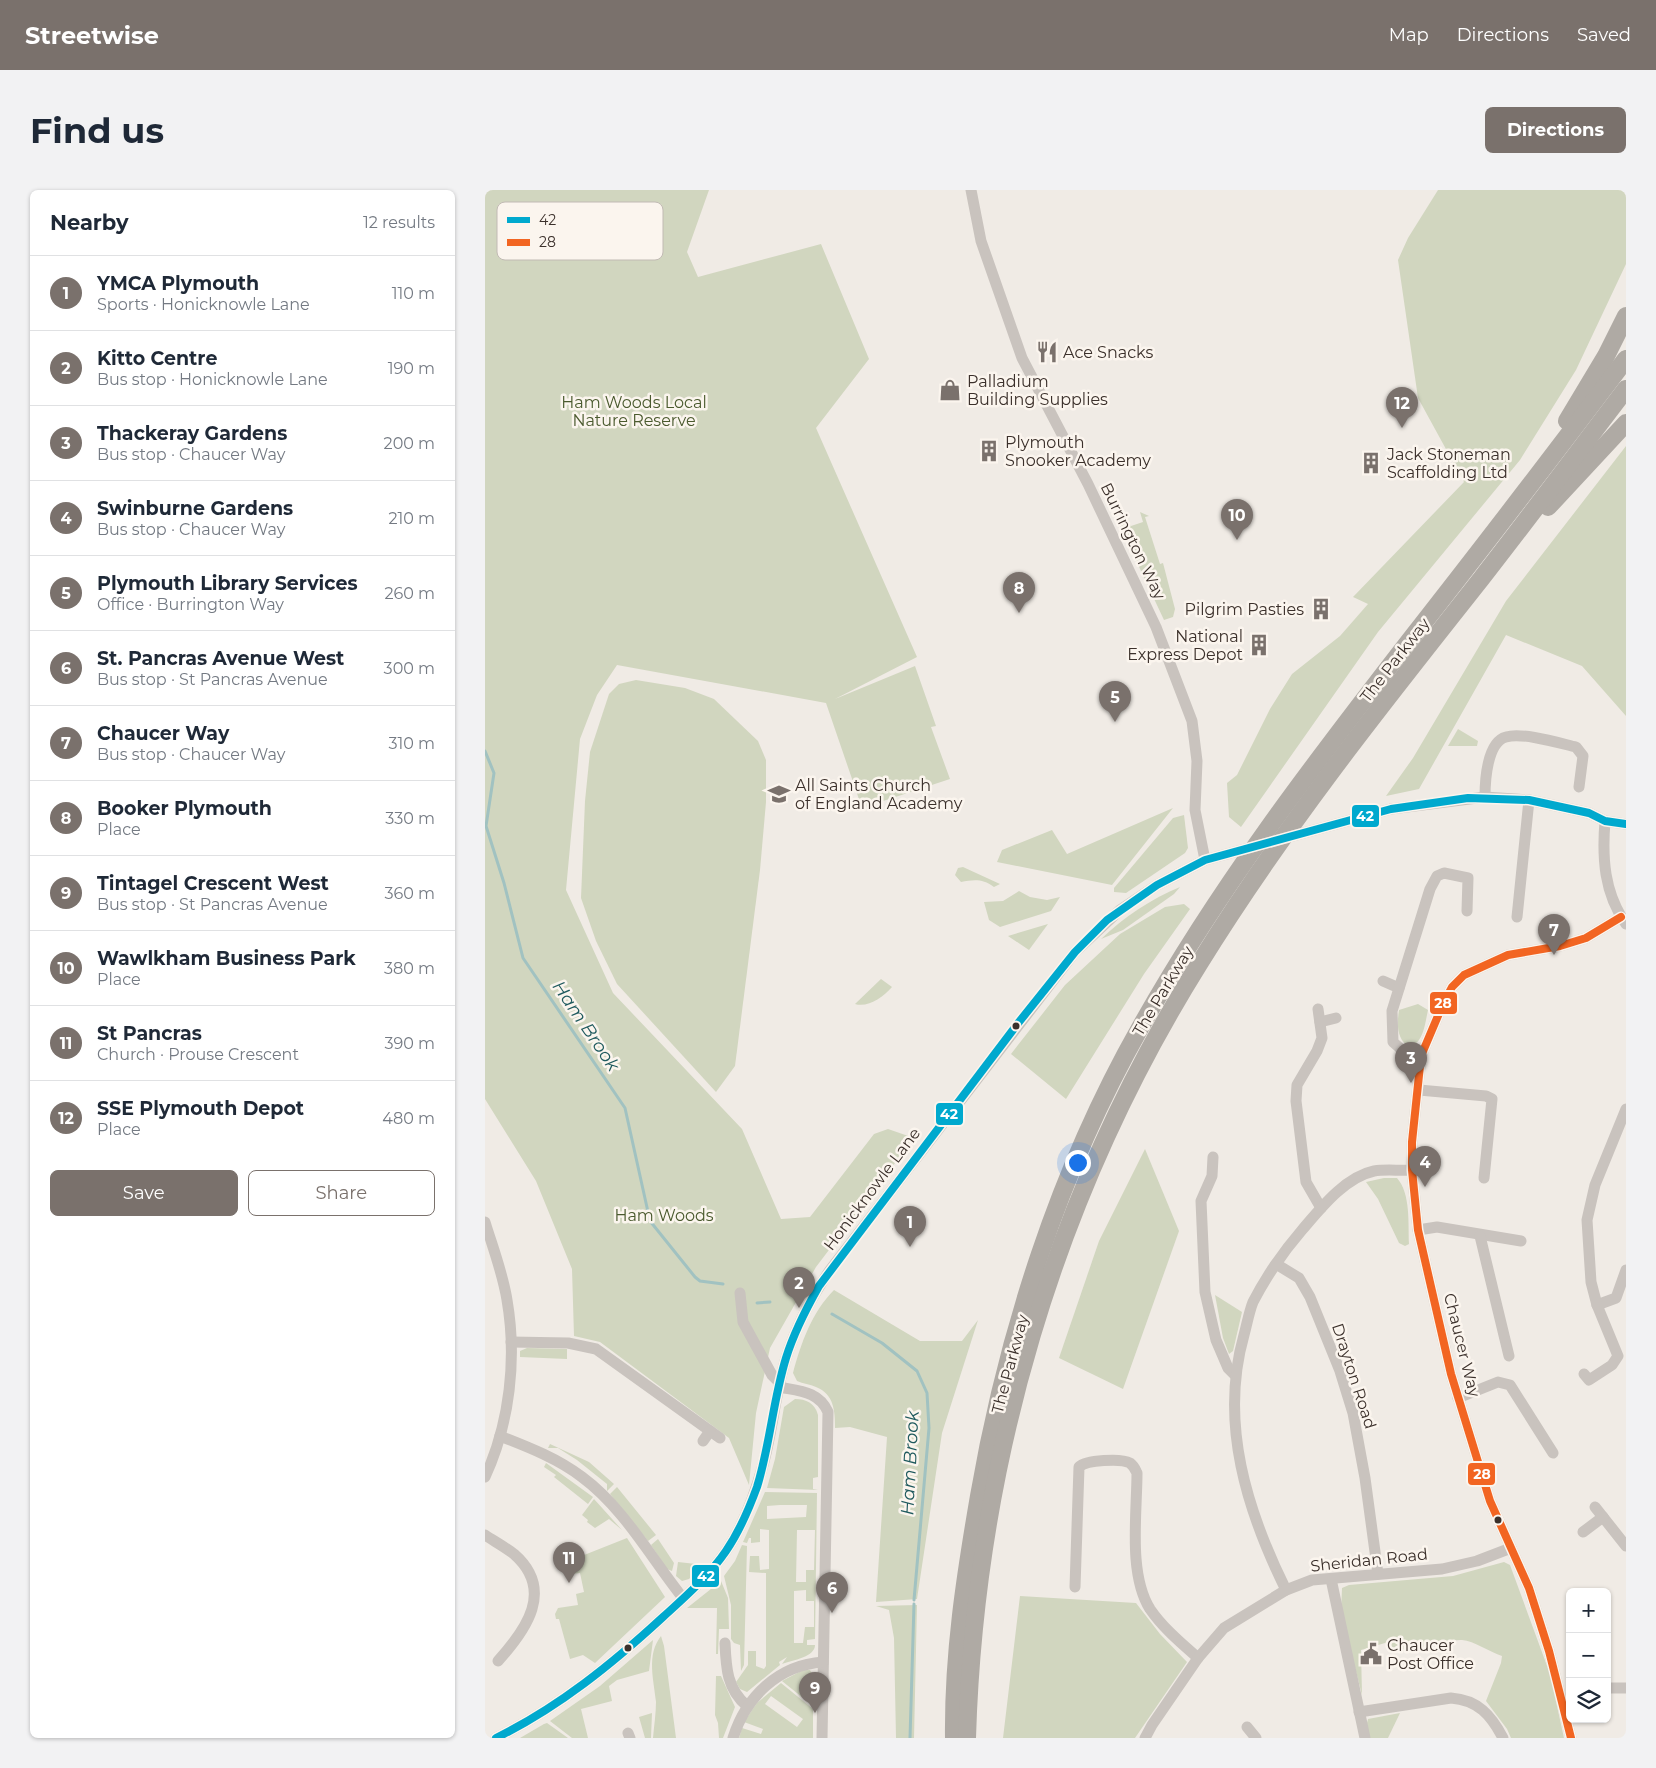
<!DOCTYPE html>
<html lang="en">
<head>
<meta charset="utf-8">
<style>
  body { margin:0; font-family:Montserrat,sans-serif; background:#f2f2f3; color:#1f2937 }
  .controls { position:absolute; right:15px; bottom:15px; display:grid; overflow:hidden; border-radius:8px; box-shadow:0 1px 4px #0004 }
  .controls button { width:45px; height:45px; display:grid; place-items:center; padding:0; border:0; border-bottom:1px solid #e0e1e3; background:#fff; color:#1f2937; font:25px sans-serif }
  .you { position:absolute; left:592px; top:972px; width:18px; height:18px; margin:-12px; border:4px solid #fff; border-radius:50%; background:#1a73e8; box-shadow:0 0 0 8px #1a73e833 }
  .badge { display:grid; place-items:center; width:32px; height:32px; border-radius:50%; background:#7a716c; color:#fff; font-size:16px; font-weight:700 }
  .pin { position:absolute; translate:-50% -41px; filter:drop-shadow(0 1px 2px #0008) }
  .pin::after { content:''; position:absolute; top:26px; width:18px; height:15px; background:inherit; clip-path:polygon(0 0,100% 0,50% 100%) }
  .list { margin:0; padding:0; list-style:none }
  h2 { display:flex; justify-content:space-between; align-items:center; height:65px; margin:0; padding:0 20px; font-size:21px }
  h2 small { font-size:16px; font-weight:400; color:#747a83 }
  .list li { display:grid; grid-template-columns:32px 1fr auto; gap:15px; align-items:center; box-sizing:border-box; height:75px; padding:0 20px; border-top:1px solid #e0e1e3 }
  .list b { display:block; font-size:19px; white-space:nowrap }
  .list p { margin:0; font-size:16px; white-space:nowrap; color:#747a83 }
  .list em { font-size:16px; font-style:normal; color:#747a83 }
  .actions { display:flex; gap:10px; padding:15px 20px }
  .actions a { flex:1; padding:11px 0; border:1px solid #7a716c; border-radius:8px; text-align:center; font-size:18px; color:#7a716c }
  .actions .main { background:#7a716c; color:#fff }
  .icon { flex:none; width:28px; height:28px; fill:none; stroke:currentColor; stroke-width:2; stroke-linecap:round; stroke-linejoin:round }
  .map { position:relative; flex:none; width:1141px; height:1548px; overflow:hidden; border-radius:8px }
  header { display:flex; align-items:center; gap:30px; box-sizing:border-box; height:70px; padding:0 25px; background:#7a716c; color:#fff }
  header strong { font-size:24px }
  nav { display:flex; gap:28px; margin-inline-start:auto; font-size:18px }
  .intro { display:flex; align-items:center; justify-content:space-between; box-sizing:border-box; height:120px; padding:0 30px }
  h1 { margin:0; font-size:35px }
  .button { padding:12px 22px; border-radius:8px; background:#7a716c; color:#fff; font-size:18px; font-weight:700 }
  main { display:flex; gap:30px; padding:0 30px }
  aside { flex:1; background:#fff; border-radius:8px; box-shadow:0 1px 4px #0004 }
  .map>svg:first-child { display:block }
</style>
</head>
<body>
<header>
<strong>Streetwise</strong>
<nav><a>Map</a><a>Directions</a><a>Saved</a></nav>
</header>
<div class="intro"><h1>Find us</h1><a class="button">Directions</a></div>
<main>
<aside>
<h2>Nearby<small>12 results</small></h2>
<ul class="list">
<li><span class="badge">1</span><div><b>YMCA Plymouth</b><p>Sports · Honicknowle Lane</p></div><em>110 m</em></li>
<li><span class="badge">2</span><div><b>Kitto Centre</b><p>Bus stop · Honicknowle Lane</p></div><em>190 m</em></li>
<li><span class="badge">3</span><div><b>Thackeray Gardens</b><p>Bus stop · Chaucer Way</p></div><em>200 m</em></li>
<li><span class="badge">4</span><div><b>Swinburne Gardens</b><p>Bus stop · Chaucer Way</p></div><em>210 m</em></li>
<li><span class="badge">5</span><div><b>Plymouth Library Services</b><p>Office · Burrington Way</p></div><em>260 m</em></li>
<li><span class="badge">6</span><div><b>St. Pancras Avenue West</b><p>Bus stop · St Pancras Avenue</p></div><em>300 m</em></li>
<li><span class="badge">7</span><div><b>Chaucer Way</b><p>Bus stop · Chaucer Way</p></div><em>310 m</em></li>
<li><span class="badge">8</span><div><b>Booker Plymouth</b><p>Place</p></div><em>330 m</em></li>
<li><span class="badge">9</span><div><b>Tintagel Crescent West</b><p>Bus stop · St Pancras Avenue</p></div><em>360 m</em></li>
<li><span class="badge">10</span><div><b>Wawlkham Business Park</b><p>Place</p></div><em>380 m</em></li>
<li><span class="badge">11</span><div><b>St Pancras</b><p>Church · Prouse Crescent</p></div><em>390 m</em></li>
<li><span class="badge">12</span><div><b>SSE Plymouth Depot</b><p>Place</p></div><em>480 m</em></li>
</ul>
<div class="actions"><a class="main">Save</a><a>Share</a></div>
</aside>
<div class="map">
<svg width="1141" height="1548" viewBox="0 0 1141 1548">
  <rect width="100%" height="100%" fill="#f0ebe5"/>
  <!-- green -->
  <g fill="#d1d6bf" fill-rule="evenodd">
    <polygon points="0,0 224,0 202,62 213,87 336,54 384,169 331,238 432,467 350,509 430,476 451,536 446,537 465,589 377,618 341,513 132,475 112,505 95,549 81,700 128,803 257,939 296,1029 325,1027 389,944 403,939 429,948 331,1077 285,1158 271,1223 264,1295 244,1248 115,1152 89,1146 87,1079 51,991 0,909"/>
    <polygon points="953,0 1141,0 1141,74 1091,180 1035,270 893,442 756,637 744,627 742,593 752,585 785,519 807,484 855,446 883,414 868,407 979,292 933,208 913,70 923,48"/>
    <polygon points="1141,256 1141,526 1097,476 1021,445 934,599 901,606 928,568 1021,411"/>
    <polygon points="655,322 664,326 660,327 675,374 678,373 690,419 688,427 679,430 633,332 635,328 642,326 646,336 658,332"/>
    <polygon points="151,490 200,498 229,509 273,551 281,570 281,612 275,680 250,876 231,902 132,794 111,751 96,708 100,611 105,562 124,504 134,494"/>
    <polygon points="973,539 993,551 992,556 963,556"/>
    <polygon points="688,618 627,695 512,672 517,660 567,640 582,664"/>
    <polygon points="699,625 703,658 700,663 641,703 629,702 629,698 688,628"/>
    <path d="M 478,677 L 515,694 L 509,697 C 497,688 488,690 476,692 L 470,685 L 473,678 Z"/>
    <path d="M 695,697 L 689,704 L 638,740 L 616,749 C 639,727 666,709 695,697 Z"/>
    <polygon points="534,701 545,707 562,710 575,707 566,721 515,737 504,730 499,712 518,711"/>
    <polygon points="699,714 705,719 659,784 581,909 526,864 580,795 635,744 680,717"/>
    <polygon points="563,734 544,760 523,746"/>
    <path d="M 396,789 L 407,797 C 398,807 383,818 370,814 Z"/>
    <path d="M 933,814 L 943,820 C 940,833 939,852 925,857 C 911,850 912,833 914,820 Z"/>
    <polygon points="660,959 694,1041 638,1199 574,1168 614,1051"/>
    <path d="M 899,988 L 912,988 C 926,1004 923,1034 924,1054 L 920,1056 L 914,1053 L 893,1009 L 881,992 Z"/>
    <path d="M 349,1100 L 435,1151 L 477,1151 L 493,1130 L 457,1243 L 432,1409 L 391,1412 L 402,1247 L 365,1237 L 350,1238 C 350,1221 349,1204 331,1197 C 325,1194 318,1194 312,1191 L 308,1183 C 316,1153 327,1122 349,1100 Z"/>
    <polygon points="730,1105 757,1122 748,1161 744,1164 738,1148"/>
    <polygon points="42,1158 82,1159 82,1169 35,1167 35,1161"/>
    <path d="M 310,1209 C 321,1209 330,1213 333,1225 L 333,1287 L 328,1288 L 328,1299 L 333,1300 L 282,1298 L 290,1269 L 299,1217 Z"/>
    <polygon points="65,1254 104,1272 129,1294 122,1301 122,1294 92,1270 73,1258 63,1258"/>
    <polygon points="61,1273 108,1307 103,1314 69,1287 71,1285 59,1277"/>
    <polygon points="132,1297 171,1345 163,1351 125,1304"/>
    <path d="M 280,1302 L 332,1303 L 330,1449 L 322,1450 L 322,1455 L 330,1455 C 330,1467 308,1470 297,1474 L 302,1467 L 294,1472 L 295,1475 L 262,1502 L 255,1499 L 251,1492 L 263,1475 L 263,1461 L 271,1461 L 271,1476 L 279,1479 L 281,1476 L 281,1383 L 264,1382 L 265,1366 L 274,1366 L 275,1380 L 284,1379 L 284,1340 L 275,1339 L 275,1352 L 266,1353 L 266,1348 L 264,1348 L 262,1353 L 258,1352 ZM 295,1315 L 322,1315 L 321,1327 L 282,1329 L 282,1316 ZM 312,1340 L 330,1340 L 329,1380 L 321,1380 L 321,1392 L 311,1392 ZM 321,1400 L 321,1411 L 329,1411 L 329,1437 L 320,1437 L 318,1453 L 309,1453 L 309,1401 Z"/>
    <polygon points="109,1309 137,1340 124,1329 110,1338 102,1332 103,1330 97,1325"/>
    <polygon points="142,1348 180,1407 110,1473 98,1465 85,1469 74,1429 71,1429 70,1424 73,1418 93,1415 91,1404 99,1402 95,1383 86,1384 84,1371"/>
    <polygon points="173,1349 189,1373 187,1381 182,1379 166,1355"/>
    <polygon points="257,1355 262,1356 259,1475 256,1481 255,1455 249,1453 246,1449 246,1415 239,1386 250,1371"/>
    <polygon points="193,1372 211,1374 215,1378 204,1389 197,1391 191,1386"/>
    <path d="M 1019,1372 L 1025,1375 L 1065,1484 L 1079,1548 L 1026,1548 L 1022,1539 L 1001,1511 L 1016,1473 L 1017,1466 C 1005,1462 989,1451 977,1450 C 955,1449 918,1469 900,1453 L 876,1460 L 877,1505 L 856,1423 L 857,1398 L 864,1395 L 968,1386 Z"/>
    <polygon points="236,1391 243,1408 244,1439 234,1439 233,1464 231,1464 232,1418 202,1418"/>
    <polygon points="535,1406 651,1413 675,1444 702,1472 650,1548 518,1548"/>
    <polygon points="432,1415 429,1548 411,1548 409,1448 404,1420 391,1416"/>
    <path d="M 176,1446 L 179,1456 L 191,1548 L 168,1548 C 169,1536 171,1523 171,1512 C 169,1490 161,1465 176,1446 Z"/>
    <polygon points="168,1450 164,1481 132,1490 124,1496 127,1511 96,1519 103,1548 87,1548 65,1531 115,1496"/>
    <polygon points="318,1480 325,1480 329,1488 328,1516 297,1491"/>
    <polygon points="231,1486 236,1486 250,1517 238,1548 234,1548 233,1533 230,1525"/>
    <path d="M 296,1493 L 328,1519 L 328,1548 L 254,1548 L 257,1538 L 276,1544 L 278,1539 L 259,1532 L 272,1513 ZM 286,1506 L 318,1529 L 312,1537 L 280,1514 Z"/>
    <polygon points="167,1523 166,1548 160,1548 154,1527"/>
    <polygon points="915,1523 903,1548 885,1548 881,1537 883,1529"/>
    <polygon points="62,1533 83,1548 35,1548 59,1534"/>
  </g>
  <g fill="none" stroke-linecap="round" stroke-linejoin="round">
    <!-- stream -->
    <g stroke="#a1c2c1" stroke-width="3">
      <polyline points="0,561 9,583 1,636 19,693 38,768 140,918 165,1031 210,1087 215,1091 238,1094"/>
      <polyline points="272,1113 285,1112"/>
      <polyline points="347,1124 397,1153 432,1181 442,1203 444,1238 429,1410"/>
      <polyline points="425,1548 429,1414"/>
    </g>
    <!-- minor -->
    <g stroke="#c9c3be" stroke-width="11">
      <path d="M 1000,607 C 1000,591 1002,552 1021,547 C 1037,542 1074,553 1091,557 L 1098,566 L 1094,597"/>
      <polyline points="906,619 1000,607 1044,610 1104,623 1120,631 1141,634"/>
      <path d="M 1120,631 C 1117,668 1119,703 1141,734"/>
      <polyline points="1032,727 1044,610"/>
      <polyline points="898,791 914,798"/>
      <polyline points="833,819 837,848 832,861 812,895 811,911 821,992 836,1018"/>
      <polyline points="835,832 851,828"/>
      <polyline points="936,866 917,860 908,852 907,821 945,699 952,686 959,683 983,688 982,721"/>
      <polyline points="934,900 1001,906 1007,909 999,988"/>
      <polyline points="728,967 727,986 716,1011 720,1102 731,1150 743,1178 750,1185"/>
      <path d="M 0,1032 C 8,1058 18,1084 22,1110 C 32,1168 25,1233 0,1287"/>
      <polyline points="933,1040 952,1037 1036,1051"/>
      <polyline points="995,1046 1024,1166"/>
      <polyline points="791,1074 814,1088 825,1107 855,1181 868,1223 880,1288 893,1384"/>
      <polyline points="255,1103 258,1132 287,1185 295,1193"/>
      <polyline points="1112,1115 1131,1108 1141,1080"/>
      <polyline points="26,1152 83,1153 111,1159 235,1248"/>
      <polyline points="1099,1184 1104,1190 1127,1175 1133,1166 1112,1115 1106,1092 1102,1030 1110,995 1141,919"/>
      <path d="M 294,1197 C 314,1201 334,1201 343,1222 L 337,1548"/>
      <polyline points="973,1208 1013,1192 1025,1195 1068,1263"/>
      <path d="M 15,1246 C 43,1257 72,1268 97,1287 C 139,1318 166,1368 198,1408"/>
      <polyline points="218,1251 225,1241"/>
      <polyline points="1110,1317 1141,1356"/>
      <polyline points="1098,1342 1118,1327"/>
      <path d="M 0,1345 C 9,1351 20,1357 29,1364 C 70,1400 41,1440 13,1471"/>
      <polyline points="846,1389 880,1548"/>
      <path d="M 590,1397 L 594,1277 C 601,1270 636,1268 645,1273 C 649,1276 650,1279 652,1283 C 652,1323 643,1384 665,1419 C 678,1438 696,1453 713,1468"/>
      <path d="M 801,1400 C 762,1321 734,1233 759,1145 C 762,1134 764,1122 768,1112 C 781,1087 798,1062 817,1040 C 835,1019 860,987 889,981 C 901,979 915,981 927,980"/>
      <path d="M 240,1453 C 241,1478 242,1499 262,1516"/>
      <polyline points="1122,1498 1141,1498"/>
      <path d="M 874,1522 L 966,1508 C 993,1510 1006,1525 1018,1548"/>
      <polyline points="762,1537 771,1548"/>
      <polyline points="143,1543 145,1548"/>
      <path d="M 11,1548 C 74,1517 127,1474 178,1427 C 200,1407 224,1386 241,1361 C 258,1336 270,1304 278,1275 C 288,1240 290,1203 301,1168 C 311,1136 326,1108 345,1080 L 590,762 L 635,720 L 672,695 L 720,670 L 710,620 L 712,571 L 707,531 L 671,437 L 603,294 L 537,168 L 496,51 L 486,0"/>
      <path d="M 248,1548 C 261,1506 294,1475 338,1472"/>
      <polyline points="660,1548 667,1535 713,1468 739,1438 801,1400 827,1390 957,1379 992,1371 1026,1358"/>
      <polyline points="1086,1548 1064,1461 1044,1398 1005,1311 966,1184 933,1040 927,980 927,952 936,866 958,814 967,797 979,785 1023,765 1075,756 1101,748 1136,727"/>
    </g>
    <!-- highway -->
    <g stroke="#afaaa4" stroke-width="18">
      <polyline points="1082,231 1121,166 1141,126"/>
      <polyline points="1063,317 1141,233"/>
      <path d="M 469,1548 C 468,1465 480,1387 494,1306 C 522,1144 574,981 655,838 C 732,700 828,575 925,450 C 998,357 1070,263 1141,169"/>
      <path d="M 482,1548 C 490,1275 569,1006 714,774 C 798,638 897,514 996,389 C 1045,326 1093,262 1141,199"/>
    </g>
    <!-- minor-bridge -->
    <polyline stroke="#c9c3be" stroke-width="11" points="720,670 906,619"/>
    <!-- bus-1 casing -->
    <g stroke="#fbf5ee" stroke-width="11">
      <path id="bus-1" d="M 11,1548 C 74,1517 127,1474 178,1427 C 200,1407 224,1386 241,1361 C 254,1342 264,1319 272,1297 C 285,1255 288,1210 301,1168 C 309,1142 321,1119 334,1096 L 534,832 L 590,762 L 622,730 L 672,695 L 720,670 L 906,619 L 983,608 L 1044,610 L 1104,623 L 1120,631 L 1141,634"/>
    </g>
    <!-- bus-2 casing -->
    <g stroke="#fbf5ee" stroke-width="11">
      <polyline id="bus-2" points="1086,1548 1064,1461 1044,1398 1005,1311 966,1184 933,1040 927,980 927,952 936,866 958,814 967,797 979,785 1023,765 1075,756 1101,748 1136,727"/>
    </g>
    <!-- bus-1 -->
    <use href="#bus-1" stroke="#00a9ce" stroke-width="8"/>
    <!-- bus-2 -->
    <use href="#bus-2" stroke="#f26522" stroke-width="8"/>
  </g>
  <!-- icons -->
  <defs>
    <g id="restaurant-bare" transform="scale(1.725)"><path d="M-5-6h1v4h1v-4h1v4h1v-4h1v5L-1.5 .5V6h-2V.5L-5-1ZM5-6V6H3V1.5H1.5Q1.5-4 5-6Z" fill="#7a716c" stroke="#fbf5ee" stroke-width="2.5" paint-order="stroke"/></g>
    <g id="shop-bare" transform="scale(1.725)"><path d="M-5-2.5h2.3a2.7 3.5 0 0 1 5.4 0H5L5.5 6h-11ZM-1.5-2.5h3a1.5 2.3 0 0 0-3 0Z" fill="#7a716c" stroke="#fbf5ee" stroke-width="2.5" paint-order="stroke"/></g>
    <g id="building-bare" transform="scale(1.725)"><path d="M-4-6H4V6H1V3H-1V6H-4ZM-2.5-4.3h1.7v1.8h-1.7ZM.8-4.3h1.7v1.8H.8ZM-2.5-1h1.7V.8h-1.7ZM.8-1h1.7V.8H.8Z" fill="#7a716c" stroke="#fbf5ee" stroke-width="2.5" paint-order="stroke"/></g>
    <g id="school-bare" transform="scale(1.725)"><path d="M0-5L7-2L0 1L-7-2ZM-4 1L0 2.5L4 1V4Q0 6-4 4Z" fill="#7a716c" stroke="#fbf5ee" stroke-width="2.5" paint-order="stroke"/></g>
    <g id="civic-bare" transform="scale(1.725)"><path d="M-.6-6.5H3V-4.5H.6V-3L4-1V1h2V6H-6V1h2V-1L-.6-3ZM-1.2 2.5V6h2.4V2.5Z" fill="#7a716c" stroke="#fbf5ee" stroke-width="2.5" paint-order="stroke"/></g>
  </defs>
  <g fill-rule="evenodd">
    <use href="#restaurant-bare" x="562" y="162"/>
    <use href="#shop-bare" x="465" y="200"/>
    <use href="#building-bare" x="504" y="261"/>
    <use href="#building-bare" x="886" y="273"/>
    <use href="#building-bare" x="836" y="419"/>
    <use href="#building-bare" x="774" y="455"/>
    <use href="#school-bare" x="294" y="604"/>
    <use href="#civic-bare" x="886" y="1464"/>
  </g>
  <!-- markers -->
  <g fill="#3b302b" stroke="#fbf5ee" stroke-width="2">
    <circle cx="531" cy="836" r="4.5"/>
    <circle cx="1013" cy="1330" r="4.5"/>
    <circle cx="143" cy="1458" r="4.5"/>
  </g>
  <g text-anchor="middle" dominant-baseline="central" stroke-width="5" stroke-linejoin="round" paint-order="stroke">
    <!-- poi labels -->
    <g font-size="16" fill="#3b302b" stroke="#fbf5ee" text-anchor="start">
      <text x="578" y="162">Ace Snacks</text>
      <text x="482" y="191">Palladium<tspan x="482" dy="18">Building Supplies</tspan></text>
      <text x="520" y="252">Plymouth<tspan x="520" dy="18">Snooker Academy</tspan></text>
      <text x="902" y="264">Jack Stoneman<tspan x="902" dy="18">Scaffolding Ltd</tspan></text>
      <text x="819" y="419" text-anchor="end">Pilgrim Pasties</text>
      <text x="758" y="446" text-anchor="end">National<tspan x="758" dy="18">Express Depot</tspan></text>
      <text x="310" y="595">All Saints Church<tspan x="310" dy="18">of England Academy</tspan></text>
      <text x="902" y="1455">Chaucer<tspan x="902" dy="18">Post Office</tspan></text>
    </g>
    <!-- park labels -->
    <g font-size="16" fill="#4a5a2e" stroke="#fbf5ee">
      <text x="149" y="212">Ham Woods Local<tspan x="149" dy="18">Nature Reserve</tspan></text>
      <text x="179" y="1025">Ham Woods</text>
    </g>
    <!-- street labels -->
    <g font-size="16" fill="#3b302b" stroke="#fbf5ee">
      <text transform="translate(648 351) rotate(64)">Burrington Way</text>
      <text transform="translate(910 470) rotate(-52)">The Parkway</text>
      <text transform="translate(678 801) rotate(-59)">The Parkway</text>
      <text transform="translate(387 999) rotate(-53)">Honicknowle Lane</text>
      <text transform="translate(977 1155) rotate(76)">Chaucer Way</text>
      <text transform="translate(525 1174) rotate(-75)">The Parkway</text>
      <text transform="translate(869 1186) rotate(72)">Drayton Road</text>
      <text transform="translate(884 1370) rotate(-6)">Sheridan Road</text>
    </g>
    <!-- water labels -->
    <g font-size="18" font-style="italic" fill="#1f5a5e" stroke="#fbf5ee">
      <text transform="translate(101 836) rotate(56)">Ham Brook</text>
      <text transform="translate(425 1273) rotate(-87)">Ham Brook</text>
    </g>
  </g>
  <!-- legend -->
  <rect x="12" y="12" width="166" height="58" rx="8" fill="#fbf5ee" stroke="#c1bab4" stroke-width="1"/>
  <rect x="22" y="27" width="23" height="6" fill="#00a9ce"/>
  <rect x="22" y="49" width="23" height="7" fill="#f26522"/>
  <g font-size="14" fill="#3b302b">
    <text x="54" y="35">42</text>
    <text x="54" y="57">28</text>
  </g>
  <g stroke="#fbf5ee" stroke-width="2">
    <rect x="866" y="614" width="29" height="24" rx="5" fill="#00a9ce"/>
    <rect x="944" y="801" width="29" height="24" rx="5" fill="#f26522"/>
    <rect x="450" y="912" width="29" height="24" rx="5" fill="#00a9ce"/>
    <rect x="982" y="1272" width="29" height="24" rx="5" fill="#f26522"/>
    <rect x="206" y="1374" width="29" height="24" rx="5" fill="#00a9ce"/>
  </g>
  <g font-size="14" text-anchor="middle" font-weight="bold" fill="#fff">
    <text x="880" y="631">42</text>
    <text x="958" y="818">28</text>
    <text x="464" y="929">42</text>
    <text x="997" y="1289">28</text>
    <text x="221" y="1391">42</text>
  </g>
</svg>
<div class="controls">
<button>+</button>
<button>−</button>
<button><svg class="icon" aria-label="layers" viewBox="0 0 24 24"><path d="M12 4l9 5-9 5-9-5zM3 14l9 5 9-5"/></svg></button>
</div>
<div class="you"></div>
<div class="pin badge" style="left:425px;top:1057px">1</div>
<div class="pin badge" style="left:314px;top:1118px">2</div>
<div class="pin badge" style="left:926px;top:893px">3</div>
<div class="pin badge" style="left:940px;top:997px">4</div>
<div class="pin badge" style="left:630px;top:532px">5</div>
<div class="pin badge" style="left:347px;top:1423px">6</div>
<div class="pin badge" style="left:1069px;top:765px">7</div>
<div class="pin badge" style="left:534px;top:423px">8</div>
<div class="pin badge" style="left:330px;top:1523px">9</div>
<div class="pin badge" style="left:752px;top:350px">10</div>
<div class="pin badge" style="left:84px;top:1393px">11</div>
<div class="pin badge" style="left:917px;top:238px">12</div>
</div>
</main>
</body>
</html>
